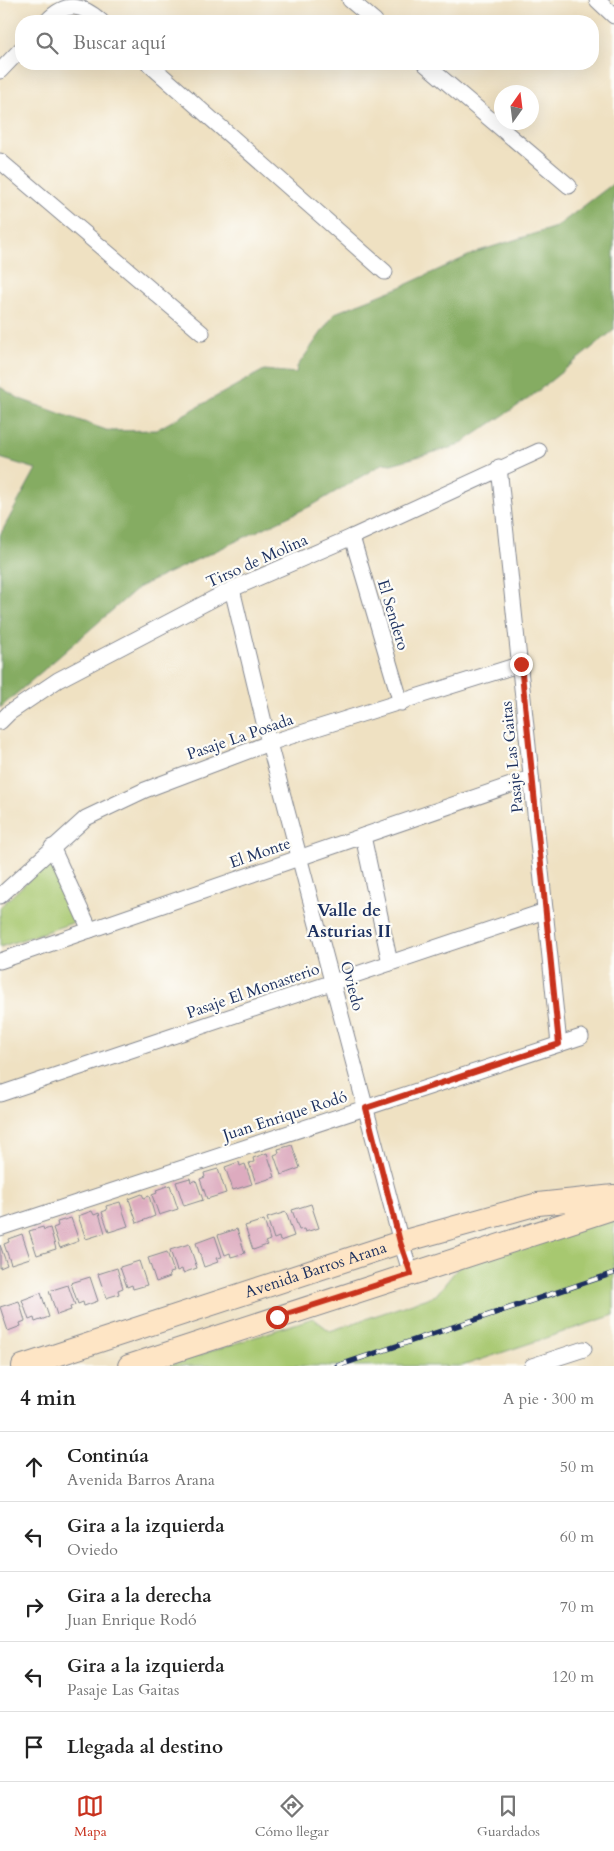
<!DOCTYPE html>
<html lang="es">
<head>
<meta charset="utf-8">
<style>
  body { margin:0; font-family:Cardo,serif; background:#f6f6f6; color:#222 }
  .compass { position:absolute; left:494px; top:85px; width:45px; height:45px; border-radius:50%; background:#fff; box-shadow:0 5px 20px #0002; rotate:14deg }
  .stop { position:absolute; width:15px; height:15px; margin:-11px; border:4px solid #c8321e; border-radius:50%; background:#fff }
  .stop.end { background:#c8321e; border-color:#fff; box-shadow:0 1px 5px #0008 }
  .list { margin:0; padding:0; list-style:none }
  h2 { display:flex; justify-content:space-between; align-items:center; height:65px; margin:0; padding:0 20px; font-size:21px }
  h2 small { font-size:16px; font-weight:400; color:#767676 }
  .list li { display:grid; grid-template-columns:32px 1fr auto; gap:15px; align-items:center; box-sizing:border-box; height:70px; padding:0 20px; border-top:1px solid #e0e0e0 }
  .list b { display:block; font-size:19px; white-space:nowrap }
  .list p { margin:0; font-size:16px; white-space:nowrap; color:#767676 }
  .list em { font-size:16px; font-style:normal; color:#767676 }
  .icon { flex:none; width:28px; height:28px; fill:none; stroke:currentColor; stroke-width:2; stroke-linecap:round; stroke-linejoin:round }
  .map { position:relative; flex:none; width:614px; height:1366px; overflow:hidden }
  .search { position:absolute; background:#fff; box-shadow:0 5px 20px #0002; left:15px; right:15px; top:15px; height:55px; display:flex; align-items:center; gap:12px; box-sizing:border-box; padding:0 18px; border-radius:20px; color:#767676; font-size:19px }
  .sheet { height:415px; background:#fff }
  nav { display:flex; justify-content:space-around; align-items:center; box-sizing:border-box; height:70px; border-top:1px solid #e0e0e0; background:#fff; font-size:14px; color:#767676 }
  nav a { display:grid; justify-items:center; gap:2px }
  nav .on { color:#c8321e }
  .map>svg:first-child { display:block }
</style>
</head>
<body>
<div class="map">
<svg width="614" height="1366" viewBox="0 0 614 1366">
  <rect width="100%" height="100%" fill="#fdfcf7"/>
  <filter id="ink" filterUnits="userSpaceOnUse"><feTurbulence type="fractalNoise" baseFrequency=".02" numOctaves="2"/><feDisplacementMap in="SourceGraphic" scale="10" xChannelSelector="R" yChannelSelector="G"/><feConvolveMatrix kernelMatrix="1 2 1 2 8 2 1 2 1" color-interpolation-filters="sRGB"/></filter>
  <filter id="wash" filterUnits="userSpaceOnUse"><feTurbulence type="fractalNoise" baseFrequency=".0096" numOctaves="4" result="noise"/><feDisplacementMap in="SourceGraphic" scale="20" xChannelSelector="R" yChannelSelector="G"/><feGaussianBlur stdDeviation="1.12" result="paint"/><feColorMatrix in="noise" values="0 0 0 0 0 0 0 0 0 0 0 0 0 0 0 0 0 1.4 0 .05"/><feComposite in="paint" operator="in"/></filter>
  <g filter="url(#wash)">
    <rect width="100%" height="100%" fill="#efe1c2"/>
    <!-- green -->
    <g fill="#a7c870" stroke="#617c67">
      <polygon points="54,857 78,921 0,947 0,907"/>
      <polygon points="614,1214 614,1315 462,1366 166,1366 313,1318 330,1331 436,1295 461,1264"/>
    </g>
    <!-- forest -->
    <polygon fill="#85ac62" stroke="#506e60" points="614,183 614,330 528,399 457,446 391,464 384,463 313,505 139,587 0,708 0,535 36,469 0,458 0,387 20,399 109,431 156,430 264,370 296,373 297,367 335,313 403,286 479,251 556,227"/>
    <g id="blocks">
      <!-- building -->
      <g fill="#ddabbf">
        <polygon points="292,1145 300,1168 281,1175 274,1155 279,1153 278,1149"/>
        <polygon points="267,1153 275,1177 256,1183 249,1163 254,1162 253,1158"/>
        <polygon points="239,1162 240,1166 245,1164 252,1184 233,1190 225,1167"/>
        <polygon points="218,1169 226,1193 207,1199 200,1179 205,1177 204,1173"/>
        <polygon points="190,1178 191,1182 196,1180 203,1200 184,1206 176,1182"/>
        <polygon points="170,1185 178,1209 159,1215 152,1195 157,1193 156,1190"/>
        <polygon points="142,1194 144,1198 149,1196 155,1216 137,1223 129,1199"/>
        <polygon points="120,1202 128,1226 109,1232 102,1212 107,1210 106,1206"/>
        <polygon points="311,1204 319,1228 305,1232 304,1229 299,1230 292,1210"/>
        <polygon points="92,1211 94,1215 99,1213 105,1233 86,1239 78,1216"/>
        <polygon points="286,1212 294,1236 280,1241 279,1237 274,1239 267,1218"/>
        <polygon points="71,1218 79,1241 60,1248 53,1228 58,1226 57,1222"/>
        <polygon points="264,1220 270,1240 265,1242 267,1245 253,1250 245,1226"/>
        <polygon points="43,1227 44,1230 50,1228 56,1249 37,1255 29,1231"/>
        <polygon points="237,1229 245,1253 231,1257 230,1253 225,1255 218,1235"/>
        <polygon points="22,1234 30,1258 11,1264 4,1244 9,1242 8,1239"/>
        <polygon points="215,1236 222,1257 216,1258 218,1262 204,1267 196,1243"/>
        <polygon points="189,1244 197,1268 183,1273 182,1269 177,1271 170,1250"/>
        <polygon points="0,1245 7,1265 0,1268"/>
        <polygon points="167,1252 174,1272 169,1273 170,1277 156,1282 148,1258"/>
        <polygon points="139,1261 147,1285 133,1289 132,1285 127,1287 120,1267"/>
        <polygon points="117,1268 123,1288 118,1290 119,1294 106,1298 98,1274"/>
        <polygon points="90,1277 98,1301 84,1306 83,1302 78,1304 71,1283"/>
        <polygon points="68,1285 75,1305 70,1307 71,1310 57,1315 49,1291"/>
        <polygon points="41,1293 49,1317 35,1322 34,1318 29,1320 22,1300"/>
        <polygon points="19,1301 25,1321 20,1323 21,1326 8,1331 0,1307"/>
      </g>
    </g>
  </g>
  <g filter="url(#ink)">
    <use href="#blocks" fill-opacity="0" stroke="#858890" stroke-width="1"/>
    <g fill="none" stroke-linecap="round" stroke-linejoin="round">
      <!-- street casing -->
      <g stroke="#858890" stroke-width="17">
        <g id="street">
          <polyline points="350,0 375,21"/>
          <polyline points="597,0 614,16"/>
          <path d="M 47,21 C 66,1 82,4 101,21"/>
          <polyline points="149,64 385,272"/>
          <polyline points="425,64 569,186"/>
          <polyline points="0,71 21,49"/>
          <polyline points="0,161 202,333"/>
          <polyline points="499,467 559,1044"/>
          <polyline points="352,537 401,703"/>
          <polyline points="232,589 269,743 401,1242 411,1274"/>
          <polyline points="0,722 9,713 58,680 232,589 352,537 539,451"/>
          <polyline points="363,836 390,963"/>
          <polyline points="52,847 90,930"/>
          <polyline points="0,896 86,818 145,790 269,743 521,664"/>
          <polyline points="0,961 531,778"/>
          <polyline points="0,1094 545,911"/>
          <polyline points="0,1228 581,1037"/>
          <polyline points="532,1366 584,1349"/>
        </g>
      </g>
      <!-- secondary casing -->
      <g stroke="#858890" stroke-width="24">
        <g id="secondary">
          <path id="s1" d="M 23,1366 L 401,1242 L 538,1204 L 614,1196"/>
          <polyline points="129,1366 614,1208"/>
        </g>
      </g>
      <!-- street -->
      <use href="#street" stroke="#fff" stroke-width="15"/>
      <!-- secondary -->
      <use href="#secondary" stroke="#fee5c5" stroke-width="22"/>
      <!-- rail casing -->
      <g stroke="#1b2f5e" stroke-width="5.5">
        <polyline id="rail" points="337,1366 614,1273"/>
      </g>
      <!-- rail -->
      <use href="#rail" stroke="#fdfcf7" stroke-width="4" stroke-dasharray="11" stroke-linecap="butt"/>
    </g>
  </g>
  <g fill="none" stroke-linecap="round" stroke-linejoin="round" filter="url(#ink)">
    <!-- route -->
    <polyline stroke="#c8321e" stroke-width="6" points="277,1317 411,1274 400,1242 366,1108 559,1044 521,664"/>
  </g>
  <g text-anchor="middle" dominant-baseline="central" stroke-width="4.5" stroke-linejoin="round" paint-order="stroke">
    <!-- street labels -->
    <g font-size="16" fill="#1b2f5e" stroke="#fdfcf7">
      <text transform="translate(257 561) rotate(-24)">Tirso de Molina</text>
      <text transform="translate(393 615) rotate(73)">El Sendero</text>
      <text transform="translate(240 737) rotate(-19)">Pasaje La Posada</text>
      <text transform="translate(512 757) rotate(-96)">Pasaje Las Gaitas</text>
      <text transform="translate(260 853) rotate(-19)">El Monte</text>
      <text transform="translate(352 986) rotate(75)">Oviedo</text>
      <text transform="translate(253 991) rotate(-19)">Pasaje El Monasterio</text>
      <text transform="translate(285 1116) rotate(-18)">Juan Enrique Rodó</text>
      <text stroke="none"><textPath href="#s1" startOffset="308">Avenida Barros Arana</textPath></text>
    </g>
    <!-- neighbourhood labels -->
    <g font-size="18" font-weight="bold" fill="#1b2f5e" stroke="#fdfcf7">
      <text x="349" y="910">Valle de<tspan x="349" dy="21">Asturias II</tspan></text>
    </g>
  </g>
</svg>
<svg class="compass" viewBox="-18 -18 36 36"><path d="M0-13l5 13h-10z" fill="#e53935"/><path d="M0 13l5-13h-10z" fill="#767676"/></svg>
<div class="stop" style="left:277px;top:1317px"></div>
<div class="stop end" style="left:521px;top:664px"></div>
<div class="search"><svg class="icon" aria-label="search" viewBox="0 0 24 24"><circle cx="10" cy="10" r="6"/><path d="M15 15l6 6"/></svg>Buscar aquí</div>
</div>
<section class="sheet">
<h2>4 min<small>A pie · 300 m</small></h2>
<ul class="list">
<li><svg class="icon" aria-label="ahead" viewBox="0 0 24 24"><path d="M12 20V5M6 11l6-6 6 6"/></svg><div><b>Continúa</b><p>Avenida Barros Arana</p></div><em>50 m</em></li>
<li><svg class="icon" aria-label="left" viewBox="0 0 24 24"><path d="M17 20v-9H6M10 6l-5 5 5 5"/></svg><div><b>Gira a la izquierda</b><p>Oviedo</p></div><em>60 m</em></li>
<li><svg class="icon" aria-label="right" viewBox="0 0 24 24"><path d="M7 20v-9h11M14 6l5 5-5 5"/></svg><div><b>Gira a la derecha</b><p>Juan Enrique Rodó</p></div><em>70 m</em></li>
<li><svg class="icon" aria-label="left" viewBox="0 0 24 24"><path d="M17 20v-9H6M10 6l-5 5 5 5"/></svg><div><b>Gira a la izquierda</b><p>Pasaje Las Gaitas</p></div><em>120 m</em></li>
<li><svg class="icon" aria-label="arrive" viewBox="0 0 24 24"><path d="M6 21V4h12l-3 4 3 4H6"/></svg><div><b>Llegada al destino</b></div></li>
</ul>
</section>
<nav>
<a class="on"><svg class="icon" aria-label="map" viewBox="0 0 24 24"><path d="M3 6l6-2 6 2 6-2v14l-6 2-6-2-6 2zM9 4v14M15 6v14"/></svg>Mapa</a>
<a><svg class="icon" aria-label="directions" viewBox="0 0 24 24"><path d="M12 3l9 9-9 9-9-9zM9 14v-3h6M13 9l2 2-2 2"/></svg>Cómo llegar</a>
<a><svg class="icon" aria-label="saved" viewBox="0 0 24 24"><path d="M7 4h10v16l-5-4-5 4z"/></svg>Guardados</a>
</nav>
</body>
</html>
